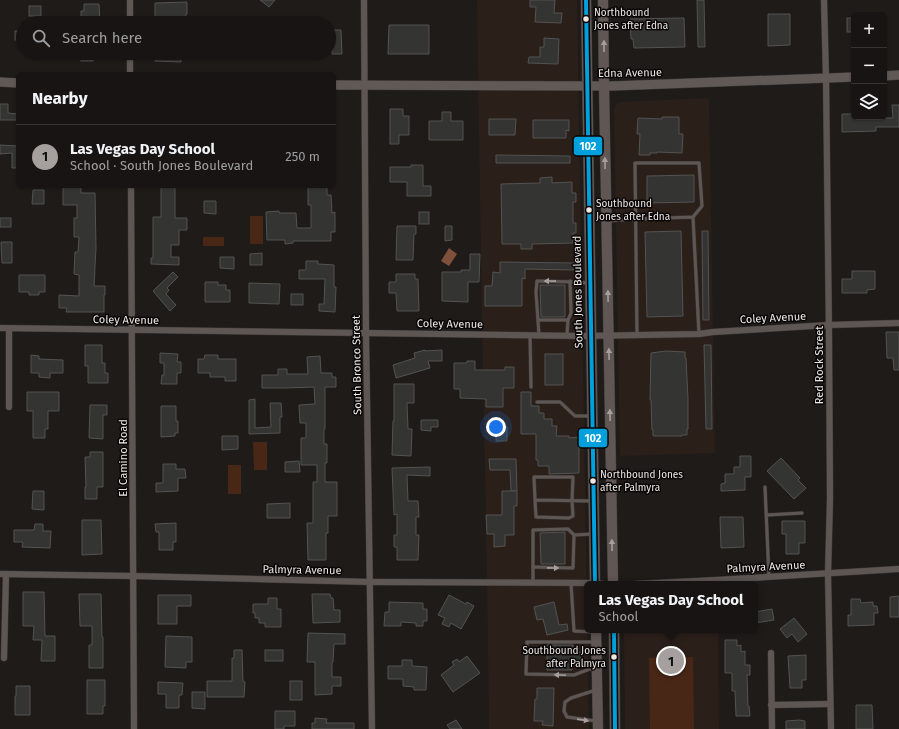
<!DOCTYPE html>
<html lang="en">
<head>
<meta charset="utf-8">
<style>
  body { margin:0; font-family:"Fira Sans",sans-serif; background:#201d1c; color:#f1f3f6 }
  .controls { position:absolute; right:12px; top:12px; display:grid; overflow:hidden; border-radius:6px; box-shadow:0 1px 3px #0004 }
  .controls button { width:36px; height:36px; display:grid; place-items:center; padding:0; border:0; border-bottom:1px solid #363333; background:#171413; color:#f1f3f6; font:20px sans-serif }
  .you { position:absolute; left:496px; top:427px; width:14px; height:14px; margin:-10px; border:3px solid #fff; border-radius:50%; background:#1a73e8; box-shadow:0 0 0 6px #1a73e833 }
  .badge { display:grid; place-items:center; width:26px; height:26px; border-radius:50%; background:#a5a09e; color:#111; font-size:13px; font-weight:700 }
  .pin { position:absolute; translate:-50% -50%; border:2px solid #fff; box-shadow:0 1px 4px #0006 }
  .popup { position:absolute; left:584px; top:581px; width:174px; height:52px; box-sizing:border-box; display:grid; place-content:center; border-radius:6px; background:#171413; filter:drop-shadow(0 1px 3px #0005); font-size:13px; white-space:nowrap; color:#9e9ea0 }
  .popup b { font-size:15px; color:#f1f3f6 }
  .popup::after { content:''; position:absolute; left:50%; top:100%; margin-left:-8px; border:8px solid transparent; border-top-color:#171413 }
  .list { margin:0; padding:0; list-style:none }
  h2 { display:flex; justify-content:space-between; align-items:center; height:52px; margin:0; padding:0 16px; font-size:17px }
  h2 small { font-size:13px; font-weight:400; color:#9e9ea0 }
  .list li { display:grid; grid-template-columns:26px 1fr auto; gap:12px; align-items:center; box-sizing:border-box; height:64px; padding:0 16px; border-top:1px solid #363333 }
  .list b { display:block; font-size:15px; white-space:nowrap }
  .list p { margin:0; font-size:13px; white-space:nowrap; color:#9e9ea0 }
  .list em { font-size:13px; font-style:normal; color:#9e9ea0 }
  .icon { flex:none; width:22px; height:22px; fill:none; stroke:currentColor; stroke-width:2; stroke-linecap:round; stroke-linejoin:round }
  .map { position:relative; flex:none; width:899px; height:729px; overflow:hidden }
  .search { position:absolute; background:#171413; box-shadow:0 1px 3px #0004; left:16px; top:16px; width:320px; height:44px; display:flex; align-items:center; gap:10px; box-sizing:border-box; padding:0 14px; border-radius:22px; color:#9e9ea0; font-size:15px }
  .panel { position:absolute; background:#171413; box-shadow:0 1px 3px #0004; left:16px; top:72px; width:320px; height:116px; border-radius:6px }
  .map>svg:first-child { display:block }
</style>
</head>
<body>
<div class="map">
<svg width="899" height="729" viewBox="0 0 899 729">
  <rect width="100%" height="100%" fill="#1f1b19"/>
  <!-- built -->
  <g fill="#2b1f1a">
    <polygon points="477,0 577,0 589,729 489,729 487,570 482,323"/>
    <polygon points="709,98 715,453 620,456 614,109 616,104 621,102"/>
    <polygon points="624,630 718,630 719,729 625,729"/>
  </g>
  <!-- green -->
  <g fill="#492717">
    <rect x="250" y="216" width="13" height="28"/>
    <rect x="203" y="237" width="21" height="9"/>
    <polygon points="253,442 267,442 267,470 254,470"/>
    <rect x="228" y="465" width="13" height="29"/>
    <polygon points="693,657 694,729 650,729 649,658"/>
  </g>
  <!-- water -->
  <polygon fill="#7f503a" points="449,248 457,254 449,266 441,261"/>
  <!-- building -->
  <g fill="#343433" stroke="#525352">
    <polygon points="260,0 275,0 269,7"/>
    <polygon points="530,0 555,0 554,13 562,13 561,23 535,22 536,7 530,7"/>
    <polygon points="697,0 704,0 705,47 698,47"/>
    <polygon points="187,2 187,14 186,14 186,22 155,23 155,3"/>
    <polygon points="84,4 99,4 100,23 84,23 84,21 81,21 81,11 84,11"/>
    <rect x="29" y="6" width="12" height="10"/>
    <polygon points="768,14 790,14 790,45 768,46"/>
    <polygon points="684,18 685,47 634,48 633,39 631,39 630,19"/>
    <rect x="847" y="18" width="7" height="14"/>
    <polygon points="389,25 429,25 429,54 388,54"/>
    <polygon points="329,30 341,30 342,54 332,54 332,49 329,49"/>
    <rect x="15" y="31" width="8" height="9"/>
    <polygon points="544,38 559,39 558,64 528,63 529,57 540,57 540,47 544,47"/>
    <rect x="81" y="53" width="12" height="8"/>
    <polygon points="155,53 181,53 181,62 155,61"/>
    <polygon points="0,104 8,104 8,113 18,114 18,120 0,120"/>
    <polygon points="892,105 899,105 899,127 876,127 876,131 842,132 842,114 854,114 854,117 876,117 876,118 893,118"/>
    <polygon points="390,109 403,109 403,116 409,116 409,135 399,135 399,144 390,144"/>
    <polygon points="442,112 451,112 451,121 463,121 463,140 429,140 429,121 442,121"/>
    <polygon points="662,117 679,117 679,134 683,134 682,153 657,152 657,153 650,153 650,155 639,155 640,134 637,134 638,118 662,119"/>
    <polygon points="489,119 516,119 515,135 489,135"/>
    <polygon points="533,120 569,120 569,131 566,130 566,138 533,138"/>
    <polygon points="0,145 18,146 18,168 12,168 12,153 0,154"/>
    <polygon points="496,155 570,156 570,163 496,163"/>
    <polygon points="411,165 423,165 423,186 431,186 431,196 407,196 407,182 390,182 390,167 411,167"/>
    <polygon points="694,175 694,202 647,203 647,176"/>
    <polygon points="552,177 552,183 572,182 572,193 576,193 576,202 573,202 573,223 576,223 576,233 573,233 573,243 532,244 532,249 521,249 521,244 502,244 501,184 540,183 540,178"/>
    <polygon points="68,186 81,186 81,193 95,193 96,248 94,286 105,286 105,295 104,295 104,312 66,312 67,308 59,308 59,295 79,296 79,275 74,274 75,252 78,252 79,237 74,237 74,218 77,218 77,205 63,205 63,187 68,187"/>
    <polygon points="161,186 175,186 175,218 187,218 187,230 179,230 179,245 171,245 171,257 179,257 179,265 151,264 151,258 153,258 153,217 161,217"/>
    <polygon points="308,186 327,186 327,195 331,195 332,213 335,212 335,232 331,232 331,241 293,241 293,243 285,244 285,240 267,240 266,212 279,211 279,213 296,213 297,228 311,228 311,205 308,205"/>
    <polygon points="33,190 44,190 44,204 32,204"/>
    <polygon points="204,201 216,201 216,214 204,213"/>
    <rect x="419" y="212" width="10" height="12"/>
    <rect x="0" y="218" width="11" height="9"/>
    <polygon points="397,226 416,226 416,234 414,234 413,260 396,260"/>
    <polygon points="445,226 452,226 452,240 445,241"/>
    <polygon points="681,231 683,316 647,317 645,232"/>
    <polygon points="702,231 708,231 709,320 703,320"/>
    <polygon points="1,242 12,242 12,263 2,263"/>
    <polygon points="262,253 262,265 250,265 250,254"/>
    <polygon points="470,254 480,254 479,282 468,282 468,302 442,301 442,272 461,272 461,270 470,270"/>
    <polygon points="220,257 234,257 234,269 220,268"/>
    <polygon points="306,261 318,261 318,264 334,265 334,287 336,287 335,312 319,311 319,304 324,304 325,279 299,279 299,270 306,270"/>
    <polygon points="500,262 575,263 574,270 525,269 525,279 522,278 522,306 485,306 485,286 492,286 493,272 500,273"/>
    <polygon points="852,271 875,271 875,289 867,290 867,293 842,293 842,279 852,279"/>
    <polygon points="173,272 178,277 167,288 169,290 166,294 176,305 170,311 153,291"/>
    <polygon points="396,274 415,274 415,279 418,279 419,311 397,311 396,293 389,293 389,282 396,282"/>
    <polygon points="19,275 45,275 45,292 39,292 39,295 29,295 29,292 19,292"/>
    <polygon points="205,282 218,282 218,285 226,285 226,290 230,290 230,302 205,302"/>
    <polygon points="249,283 280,284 279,304 249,303"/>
    <polygon points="540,285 565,285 565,317 541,317"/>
    <rect x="291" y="294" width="12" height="11"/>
    <polygon points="886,332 899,332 899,370 894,370 893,358 887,358"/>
    <polygon points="85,345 102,345 102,363 105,363 105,373 108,373 108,383 88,383 88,366 85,366"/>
    <polygon points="704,345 711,345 712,429 706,429"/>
    <polygon points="425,350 425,351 442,350 442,361 428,361 430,368 396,378 393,365 415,358 414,353"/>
    <polygon points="666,351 685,352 685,358 686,358 688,399 688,429 687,429 687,435 682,435 682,436 653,436 653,430 652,430 651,400 650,400 651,353"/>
    <polygon points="160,353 178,354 177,362 181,362 181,373 177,373 177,384 161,384 162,375 164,375 164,363 160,363"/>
    <rect x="545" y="354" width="18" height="31"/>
    <polygon points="31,355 39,356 39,359 63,360 63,373 50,373 50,378 39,377 39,373 31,373"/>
    <polygon points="205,355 218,355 218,359 236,359 236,381 225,381 225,377 210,377 210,373 198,373 198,359 204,359"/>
    <polygon points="320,356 321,373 332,373 332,377 336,377 336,387 325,387 325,429 324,429 324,444 327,444 327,463 325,463 325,482 337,482 337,516 328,516 328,533 326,533 326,560 308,560 307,523 313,523 313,482 317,482 317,465 301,465 301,438 306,438 306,423 300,423 299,405 315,404 314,387 286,388 262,388 262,375 278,375 278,369 287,369 287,374 308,374 307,357"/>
    <polygon points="467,361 475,361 475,370 505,370 505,367 514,367 514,388 503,388 503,407 486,407 486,399 460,398 460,389 454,389 454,363 467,363"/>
    <polygon points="394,384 414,384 414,403 407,403 408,429 412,429 411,456 392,455 393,421 394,421"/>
    <polygon points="27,392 59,392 59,411 48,411 48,429 45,429 45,438 33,438 33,411 27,411"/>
    <polygon points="521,392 531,392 531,406 539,406 539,413 544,413 544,419 552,419 552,426 557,426 556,436 569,436 569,438 579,437 579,473 549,474 549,466 538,466 538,460 536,460 536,434 521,434"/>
    <polygon points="255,399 255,428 271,427 270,403 281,403 282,417 280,417 280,433 249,434 249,400"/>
    <polygon points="90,405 107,405 107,415 103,415 103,439 89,438"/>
    <polygon points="161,406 176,406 176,421 178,421 178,433 175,433 175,436 161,437"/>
    <polygon points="421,420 438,420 438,427 431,427 431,431 421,430"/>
    <polygon points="496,426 507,427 507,441 496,441"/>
    <polygon points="222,436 238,436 238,449 222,450"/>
    <polygon points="90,452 103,452 103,487 97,487 97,499 85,499 85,487 86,487 85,457 90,457"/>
    <polygon points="740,456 751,456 751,477 745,477 745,490 721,491 721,484 725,483 725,474 734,474 734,467 740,467"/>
    <polygon points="781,458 800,478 798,480 806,488 794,499 767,471"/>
    <polygon points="489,459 516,459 517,491 511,491 510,470 490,470"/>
    <polygon points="299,461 300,472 285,472 285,462"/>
    <polygon points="163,464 176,464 176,469 185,469 186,478 178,478 178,491 156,492 156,483 163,483"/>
    <polygon points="430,467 430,476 407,475 408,501 418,501 419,517 416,517 416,535 419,535 418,560 397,560 397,547 394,547 394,535 397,535 397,514 394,515 392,468"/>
    <polygon points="33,491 44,491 44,510 32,509"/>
    <polygon points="502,491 517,491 517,506 514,506 514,535 505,535 505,546 494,547 494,534 487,534 486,515 502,515"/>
    <polygon points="290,503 290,518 267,518 267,504"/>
    <polygon points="720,517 743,517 744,547 721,548"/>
    <polygon points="82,520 101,520 102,554 82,555"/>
    <polygon points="782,521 805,521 805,543 799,543 799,554 786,554 786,534 782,534"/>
    <polygon points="176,523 176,542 173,542 173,550 159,550 159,532 156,532 155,524"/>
    <polygon points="35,524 43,524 43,531 51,531 50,548 22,547 23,542 14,542 14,530 34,530"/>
    <polygon points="565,532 565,564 541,564 540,533"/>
    <polygon points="23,592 44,592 45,636 55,636 55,661 41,661 42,640 33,640 34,626 23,626"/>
    <polygon points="79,594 101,594 102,637 103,637 103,668 89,668 89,645 92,645 92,626 80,626"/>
    <polygon points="312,594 330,594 331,598 333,598 334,610 340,610 340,622 313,623"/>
    <polygon points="158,595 191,595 191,606 177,606 177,624 158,624"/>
    <polygon points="449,595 466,604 467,602 474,606 461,629 451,623 449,627 442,624 445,618 438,615"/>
    <polygon points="899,596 899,617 890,617 890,597"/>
    <polygon points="268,598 277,598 277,609 281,609 281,627 265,627 265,623 259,623 259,618 255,618 255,613 253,613 253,604 268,604"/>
    <polygon points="851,599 860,599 861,603 873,602 873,606 877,606 878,613 874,613 874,625 848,626 848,615 851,615"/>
    <polygon points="389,602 423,603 423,609 427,609 427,621 423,621 423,626 416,626 416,623 401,622 401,626 384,626 385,612 389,612"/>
    <polygon points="554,602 559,625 567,624 568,630 547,635 543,619 537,620 534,607"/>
    <polygon points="772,609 774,620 755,623 755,612"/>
    <polygon points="794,618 807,634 798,642 792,634 787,638 780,629"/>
    <polygon points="308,633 345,634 345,644 334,644 333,662 332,662 332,677 341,677 341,686 332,686 332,694 315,695 315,662 307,662"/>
    <polygon points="166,636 192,637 192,662 186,662 186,668 165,667"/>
    <polygon points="725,640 737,640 737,646 741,645 741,652 745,651 745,665 750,665 750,675 747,675 748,706 749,706 750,716 736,716 735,691 732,691 732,673 725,673"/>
    <polygon points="547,645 573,645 573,652 581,652 580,665 572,665 572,670 547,670"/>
    <polygon points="234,650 242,650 243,681 245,682 244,697 207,697 207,681 232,681 232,658 234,658"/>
    <rect x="265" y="650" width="18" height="11"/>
    <polygon points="806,655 806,680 802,680 802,688 790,688 788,656"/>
    <polygon points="467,656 480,673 453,692 441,675 454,665 452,662 457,659 459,662"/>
    <polygon points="402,660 412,660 412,666 427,667 426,690 414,690 414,687 403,686 403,679 388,679 388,666 402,666"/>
    <polygon points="87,680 105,680 105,706 103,706 103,714 87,714"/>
    <rect x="290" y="681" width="12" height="19"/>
    <polygon points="158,682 183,683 182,695 179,695 179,708 166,708 166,694 158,694"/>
    <polygon points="16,686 30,686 30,715 15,715 15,696 16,696"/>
    <polygon points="537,688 554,688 553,726 542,725 543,721 534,721 535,699 537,699"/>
    <polygon points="192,692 205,692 205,709 192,708"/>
    <polygon points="856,705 872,705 873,729 856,729"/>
    <polygon points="275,711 295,711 295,726 284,726 284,729 275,729"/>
    <polygon points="315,718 327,719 326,723 354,723 354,729 312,729 312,723 315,723"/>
    <polygon points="456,720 462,729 450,729 447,725"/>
    <polygon points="799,720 805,721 805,729 786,729 786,721"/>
  </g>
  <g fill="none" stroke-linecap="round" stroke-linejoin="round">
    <!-- lane casing -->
    <g stroke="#3b3837" stroke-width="4">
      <g id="lane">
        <polyline points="693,217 699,334"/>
        <path d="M 608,221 C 636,218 665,218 693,217 L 702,206 L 699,163 L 635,163 L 637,335"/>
        <polyline points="538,320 568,320"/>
        <polyline points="530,335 531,387"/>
        <polyline points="539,335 536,292 537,281 576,282 588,283"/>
        <polyline points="567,335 568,320 571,313 570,281"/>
        <polyline points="537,402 560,402 575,416 591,416"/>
        <polyline points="765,487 769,577"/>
        <polyline points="535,500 536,517 569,518 573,516 572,501 573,477 534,477 535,500 592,501"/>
        <polyline points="767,515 802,513"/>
        <polyline points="533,567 573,568 574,535"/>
        <polyline points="533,583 533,530 568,529 574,535 593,534"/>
        <polyline points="571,583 574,631 594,632"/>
        <polyline points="595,642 527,642 526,674 574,675 595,667"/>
        <polyline points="596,690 571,698 565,702 564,711 567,717 596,721"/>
      </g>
    </g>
    <!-- street casing -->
    <g stroke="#3b3837" stroke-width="7">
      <g id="street">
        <polyline points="130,0 130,23"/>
        <polyline points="364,0 366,333 372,729"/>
        <polyline points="824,0 826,78 829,336 830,499 828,574 831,729"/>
        <polyline points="130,53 130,74"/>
        <polyline points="131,186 134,729"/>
        <polyline points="0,328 583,336 699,334 713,332 829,325 899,323"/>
        <polyline points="9,329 9,407"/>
        <polyline points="0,574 134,576 370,582 595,583 603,584"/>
        <polyline points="635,584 717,580 899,569"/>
        <polyline points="771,653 772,729"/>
        <polyline points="4,658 6,574"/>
        <polyline points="771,705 830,704"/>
      </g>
    </g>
    <!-- secondary casing -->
    <g stroke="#3b3837" stroke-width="10">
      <g id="secondary">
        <polyline points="884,76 899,75"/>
        <polyline points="0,82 18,83"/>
        <polyline points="334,85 612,86 854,77"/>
      </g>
    </g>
    <!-- primary casing -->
    <g stroke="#3b3837" stroke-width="11">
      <g id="primary">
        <polyline points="586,0 595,584"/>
        <polyline points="603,0 604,85 613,584"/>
        <polyline points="596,630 598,729"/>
        <polyline points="614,630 615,729"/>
      </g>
    </g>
    <!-- lane -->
    <use href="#lane" stroke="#5e5653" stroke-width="3"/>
    <!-- street -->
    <use href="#street" stroke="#5e5653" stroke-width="6"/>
    <!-- secondary -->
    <use href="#secondary" stroke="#605955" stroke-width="9"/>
    <!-- primary -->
    <use href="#primary" stroke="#605754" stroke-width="10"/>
    <!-- bus-1 casing -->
    <g stroke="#090605" stroke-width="7">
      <g id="bus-1">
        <polyline points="586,0 595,584"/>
        <polyline points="614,630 615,729"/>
      </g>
    </g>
    <!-- bus-1 -->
    <use href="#bus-1" stroke="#00a0dc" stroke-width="4"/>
  </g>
  <!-- one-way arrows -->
  <defs><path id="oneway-solid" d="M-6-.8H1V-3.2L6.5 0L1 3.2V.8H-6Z"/></defs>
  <g fill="#a6a09d">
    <use href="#oneway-solid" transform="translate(604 46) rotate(-90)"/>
    <use href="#oneway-solid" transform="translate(605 163) rotate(-91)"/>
    <use href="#oneway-solid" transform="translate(608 296) rotate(-91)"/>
    <use href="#oneway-solid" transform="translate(609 354) rotate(-91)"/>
    <use href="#oneway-solid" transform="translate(610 415) rotate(-91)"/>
    <use href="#oneway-solid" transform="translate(612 545) rotate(-91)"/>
  </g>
  <g fill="#a69f9c">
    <use href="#oneway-solid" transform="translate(550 281) rotate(-179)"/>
    <use href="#oneway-solid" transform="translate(553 568) rotate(1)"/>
    <use href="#oneway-solid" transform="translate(560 675) rotate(-178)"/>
    <use href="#oneway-solid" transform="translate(583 720) rotate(8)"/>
  </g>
  <!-- markers -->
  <g fill="#ede8e6" stroke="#090605" stroke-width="1.5">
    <circle cx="586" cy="19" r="3.5"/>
    <circle cx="589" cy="210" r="3.5"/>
    <circle cx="593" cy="481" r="3.5"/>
    <circle cx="614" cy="657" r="3.5"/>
  </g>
  <g text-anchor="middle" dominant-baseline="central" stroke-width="3" stroke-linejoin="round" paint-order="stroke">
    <!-- bus labels -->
    <g font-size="10" fill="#ede8e6" stroke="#090605" text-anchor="start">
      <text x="594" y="13">Northbound<tspan x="594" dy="13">Jones after Edna</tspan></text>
      <text x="596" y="204">Southbound<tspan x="596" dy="13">Jones after Edna</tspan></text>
      <text x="600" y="475">Northbound Jones<tspan x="600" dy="13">after Palmyra</tspan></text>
      <text x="606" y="651" text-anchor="end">Southbound Jones<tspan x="606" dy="13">after Palmyra</tspan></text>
    </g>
    <!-- street labels -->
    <g font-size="11" fill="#ede8e6" stroke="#090605">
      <text transform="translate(630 73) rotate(-1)">Edna Avenue</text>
      <text transform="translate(578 292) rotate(-91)">South Jones Boulevard</text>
      <text transform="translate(773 318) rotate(-3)">Coley Avenue</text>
      <text transform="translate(126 320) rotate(1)">Coley Avenue</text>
      <text transform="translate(450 324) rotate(1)">Coley Avenue</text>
      <text transform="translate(357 365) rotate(-91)">South Bronco Street</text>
      <text transform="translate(819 365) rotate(-90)">Red Rock Street</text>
      <text transform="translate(123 458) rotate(-90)">El Camino Road</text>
      <text transform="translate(766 567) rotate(-3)">Palmyra Avenue</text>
      <text transform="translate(302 570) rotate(1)">Palmyra Avenue</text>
    </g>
  </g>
  <g stroke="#090605" stroke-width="1.5">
    <rect x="573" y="136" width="30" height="20" rx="4" fill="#00a0dc"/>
    <rect x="578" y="428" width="30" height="20" rx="4" fill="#00a0dc"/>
  </g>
  <g font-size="11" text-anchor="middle" font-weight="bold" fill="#fff">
    <text x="588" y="150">102</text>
    <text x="593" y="442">102</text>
  </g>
</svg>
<div class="controls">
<button>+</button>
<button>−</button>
<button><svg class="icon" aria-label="layers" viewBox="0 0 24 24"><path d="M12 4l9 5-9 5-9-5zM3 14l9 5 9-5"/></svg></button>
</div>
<div class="you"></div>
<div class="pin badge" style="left:671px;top:661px">1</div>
<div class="popup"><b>Las Vegas Day School</b>School</div>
<div class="search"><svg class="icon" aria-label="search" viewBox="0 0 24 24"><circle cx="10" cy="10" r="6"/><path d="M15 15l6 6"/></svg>Search here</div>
<section class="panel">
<h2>Nearby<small></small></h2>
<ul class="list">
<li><span class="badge">1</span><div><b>Las Vegas Day School</b><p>School · South Jones Boulevard</p></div><em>250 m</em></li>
</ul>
</section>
</div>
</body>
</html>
